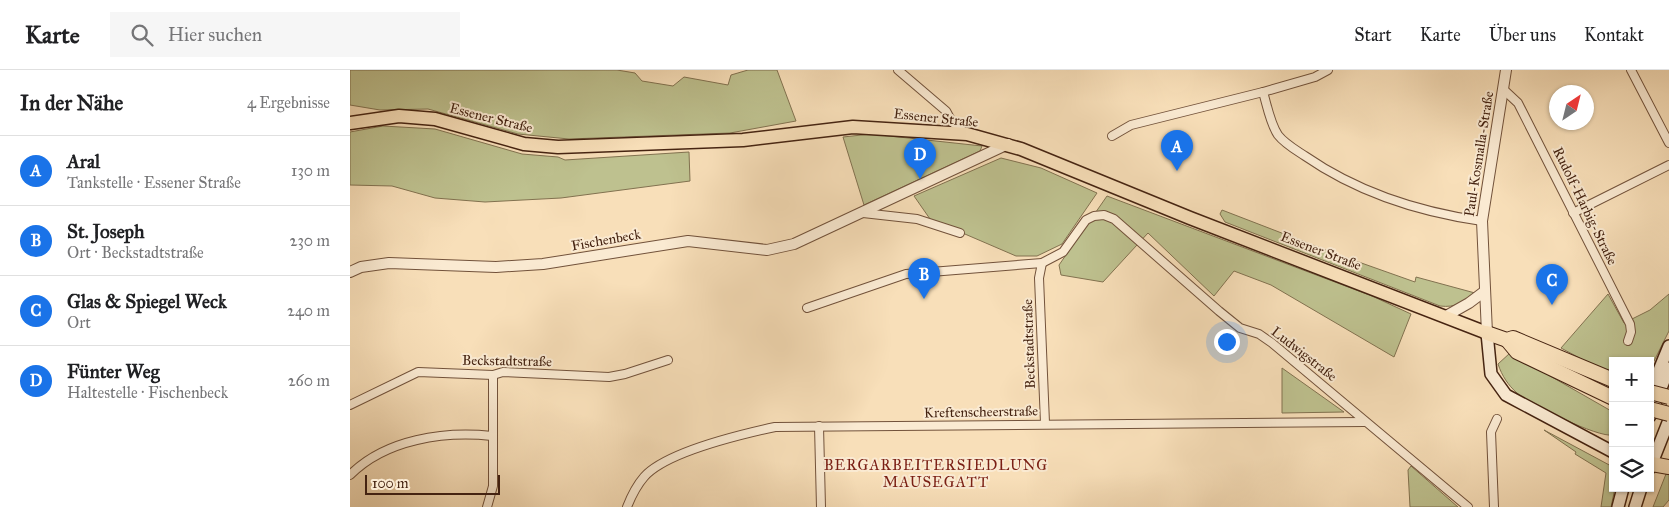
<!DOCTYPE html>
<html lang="de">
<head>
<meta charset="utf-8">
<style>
  body { margin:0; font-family:"IM FELL Great Primer",serif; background:#f6f6f6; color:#202124 }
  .controls { position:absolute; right:15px; bottom:15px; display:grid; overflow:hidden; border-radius:0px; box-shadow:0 1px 4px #0004 }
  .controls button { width:45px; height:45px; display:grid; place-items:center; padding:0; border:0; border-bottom:1px solid #e0e0e0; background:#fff; color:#202124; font:25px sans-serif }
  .compass { position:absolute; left:1199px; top:15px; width:45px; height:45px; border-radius:50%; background:#fff; box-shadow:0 1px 4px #0004; rotate:35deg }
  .scale { position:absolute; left:15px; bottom:12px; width:135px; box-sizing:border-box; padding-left:5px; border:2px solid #452311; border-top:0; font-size:14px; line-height:18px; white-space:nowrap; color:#452311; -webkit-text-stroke:4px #faead2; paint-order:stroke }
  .you { position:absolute; left:876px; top:271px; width:18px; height:18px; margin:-12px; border:4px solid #fff; border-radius:50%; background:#1a73e8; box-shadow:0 0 0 8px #1a73e833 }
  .badge { display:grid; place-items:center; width:32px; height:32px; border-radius:50%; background:#1a73e8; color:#fff; font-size:16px; font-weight:700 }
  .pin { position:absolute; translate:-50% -41px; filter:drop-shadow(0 1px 2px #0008) }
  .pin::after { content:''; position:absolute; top:26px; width:18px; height:15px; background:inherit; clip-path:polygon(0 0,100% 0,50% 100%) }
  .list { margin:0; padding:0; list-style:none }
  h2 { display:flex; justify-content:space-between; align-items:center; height:65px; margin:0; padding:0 20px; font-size:21px }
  h2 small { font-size:16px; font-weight:400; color:#757577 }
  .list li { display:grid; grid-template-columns:32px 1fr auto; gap:15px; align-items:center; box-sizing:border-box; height:70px; padding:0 20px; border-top:1px solid #e0e0e0 }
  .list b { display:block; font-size:19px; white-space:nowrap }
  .list p { margin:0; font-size:16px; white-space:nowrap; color:#757577 }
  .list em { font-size:16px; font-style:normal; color:#757577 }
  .icon { flex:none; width:28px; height:28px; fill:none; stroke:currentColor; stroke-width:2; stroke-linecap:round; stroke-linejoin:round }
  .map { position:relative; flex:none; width:1319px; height:437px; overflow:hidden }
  header { display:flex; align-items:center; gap:30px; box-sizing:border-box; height:70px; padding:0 25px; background:#fff; border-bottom:1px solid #e0e0e0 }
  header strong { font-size:24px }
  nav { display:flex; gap:28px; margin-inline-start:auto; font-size:18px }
  .search { width:350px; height:45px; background:#f6f6f6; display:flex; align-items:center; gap:12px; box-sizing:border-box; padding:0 18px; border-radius:0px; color:#757577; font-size:19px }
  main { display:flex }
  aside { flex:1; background:#fff }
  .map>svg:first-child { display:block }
</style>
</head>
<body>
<header>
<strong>Karte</strong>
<div class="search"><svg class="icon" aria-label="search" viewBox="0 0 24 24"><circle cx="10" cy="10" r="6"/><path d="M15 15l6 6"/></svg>Hier suchen</div>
<nav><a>Start</a><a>Karte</a><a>Über uns</a><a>Kontakt</a></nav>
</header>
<main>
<aside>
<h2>In der Nähe<small>4 Ergebnisse</small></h2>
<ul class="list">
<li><span class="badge">A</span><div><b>Aral</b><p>Tankstelle · Essener Straße</p></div><em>130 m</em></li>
<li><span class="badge">B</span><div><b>St. Joseph</b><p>Ort · Beckstadtstraße</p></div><em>230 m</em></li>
<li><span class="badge">C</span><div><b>Glas &amp; Spiegel Weck</b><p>Ort</p></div><em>240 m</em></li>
<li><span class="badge">D</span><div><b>Fünter Weg</b><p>Haltestelle · Fischenbeck</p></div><em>260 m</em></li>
</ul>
</aside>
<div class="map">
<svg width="1319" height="437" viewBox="0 0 1319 437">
  <rect width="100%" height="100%" fill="#f8dfb9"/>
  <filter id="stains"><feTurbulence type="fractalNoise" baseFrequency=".004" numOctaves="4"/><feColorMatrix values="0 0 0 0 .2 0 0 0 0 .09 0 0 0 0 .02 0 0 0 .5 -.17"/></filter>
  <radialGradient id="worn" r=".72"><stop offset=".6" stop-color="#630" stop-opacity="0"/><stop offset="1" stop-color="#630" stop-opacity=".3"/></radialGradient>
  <!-- green -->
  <g fill="#bec18f" stroke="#827250">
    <polygon points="0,0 267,0 285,3 292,11 323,16 334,7 378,15 381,5 398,0 427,0 446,51 380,63 219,69 168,64 78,39 30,40 0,35"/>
    <polygon points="33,56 85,59 172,84 208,87 215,90 339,82 340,111 211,128 135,132 85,128 42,116 0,115 0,62"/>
    <polygon points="521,64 632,76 630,81 514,135 493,67"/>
    <polygon points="651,88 691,98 747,123 712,174 687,186 666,186 580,149 564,126"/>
    <polygon points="757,126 1022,226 1061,244 1044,287 921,215 884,201 864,226 798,163 753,212 711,205 709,195"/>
    <path d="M 872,140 L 986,184 L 1065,212 L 1066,207 L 1125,223 C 1113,232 1106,238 1090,236 L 875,152 L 870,144 Z"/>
    <polygon points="1258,224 1274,253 1300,240 1319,224 1319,261 1300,299 1300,291 1263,291 1263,301 1250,299 1211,278"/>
    <path d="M 1160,283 L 1263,342 L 1263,365 C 1248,368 1179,334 1167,323 C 1158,315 1152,306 1148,294 Z"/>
    <polygon points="932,298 994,342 932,343"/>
    <polygon points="1194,360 1263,397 1263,418 1265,418 1261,437 1251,437 1256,403 1225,384 1226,382"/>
    <polygon points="1061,396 1108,437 1060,437 1058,400"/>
    <polygon points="1316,404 1319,404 1319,430 1313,437 1303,437"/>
  </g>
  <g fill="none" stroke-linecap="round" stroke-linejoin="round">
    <!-- minor casing -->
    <g stroke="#72523b" stroke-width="10">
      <g id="minor">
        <polyline points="548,0 596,41 602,52 615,63"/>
        <polyline points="1281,0 1319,73"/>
        <polyline points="1153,19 1168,33 1280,254 1281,262 1278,271"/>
        <path d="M 913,22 C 917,35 920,53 928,65 C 935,74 946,80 955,86 C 1007,122 1069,142 1132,151"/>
        <polyline points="762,66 781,55 913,22 965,7 978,0"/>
        <polyline points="513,143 567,149 610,163"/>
        <polyline points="1223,143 1319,95"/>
        <polyline points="692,193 689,208 695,353"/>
        <polyline points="457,238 556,204 692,193 713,182 736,150 744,146 754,145 764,149 869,241 890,258 909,264 922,273 1118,437"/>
        <polyline points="0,335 68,302 143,305 153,302 259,307 275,304 318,290"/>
        <polyline points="469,356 471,437"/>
        <path d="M 0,405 C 36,369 94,361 142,366"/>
        <polyline points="137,437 143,416 143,305"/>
        <path d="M 277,437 C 281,427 287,415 294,407 C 316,382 393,364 425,357 L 1014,352"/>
        <polyline points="1144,437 1141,362 1147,349"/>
      </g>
    </g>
    <!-- tertiary casing -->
    <g stroke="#72523b" stroke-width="12">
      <g id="tertiary">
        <polyline points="0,202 11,197 39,193 146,197 193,194 338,171 417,180 444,174 658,74"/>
        <polyline points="1096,246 1119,233 1135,221"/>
        <polyline points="1137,263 1132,151 1156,0"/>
      </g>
    </g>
    <!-- secondary casing -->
    <g stroke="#452311" stroke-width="14">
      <g id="secondary">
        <polyline points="1137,263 1141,304 1156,325 1263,382"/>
        <polyline points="1300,322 1319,276"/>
        <polyline points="1300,346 1319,298"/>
        <polyline points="1300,398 1319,350"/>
        <polyline points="1268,437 1273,418"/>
        <polyline points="1285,437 1291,418"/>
      </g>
    </g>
    <!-- primary casing -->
    <g stroke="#452311" stroke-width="15">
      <polyline id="primary" points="0,53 49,46 85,49 174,74 208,77 393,70 503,57 617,64 671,79 840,148 1137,263"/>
    </g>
    <!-- motorway casing -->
    <g stroke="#452311" stroke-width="16">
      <g id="motorway">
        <polyline points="1137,263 1157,270 1163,268 1263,310"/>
        <polyline points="1157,270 1167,282 1263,328"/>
        <polyline points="1302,394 1319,397"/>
      </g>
    </g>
    <!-- minor -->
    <use href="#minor" stroke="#faead2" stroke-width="8"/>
    <!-- tertiary -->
    <use href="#tertiary" stroke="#faead2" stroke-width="10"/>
    <!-- secondary -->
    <use href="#secondary" stroke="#faead2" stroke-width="11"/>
    <!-- primary -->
    <use href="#primary" stroke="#f8dfb9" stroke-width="12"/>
    <!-- motorway -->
    <use href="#motorway" stroke="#f8dfb9" stroke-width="14"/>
    <!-- motorway-bridge casing -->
    <g stroke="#452311" stroke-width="16" stroke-linecap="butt">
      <g id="motorway-bridge">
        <polyline points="1300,322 1319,327"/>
        <polyline points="1300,339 1319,344"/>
      </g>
    </g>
    <!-- motorway-bridge -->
    <use href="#motorway-bridge" stroke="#f8dfb9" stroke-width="14"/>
  </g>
  <g text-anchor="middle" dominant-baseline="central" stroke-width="4" stroke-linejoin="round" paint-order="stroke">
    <!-- street labels -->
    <g font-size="14" fill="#452311" stroke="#faead2">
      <text transform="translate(141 48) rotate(14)">Essener Straße</text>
      <text transform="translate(586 48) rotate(6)">Essener Straße</text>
      <text transform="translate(1129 84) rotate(-81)">Paul-Kosmalla-Straße</text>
      <text transform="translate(1235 136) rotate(64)">Rudolf-Harbig-Straße</text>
      <text transform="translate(256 170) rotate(-10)">Fischenbeck</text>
      <text transform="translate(971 181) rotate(21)">Essener Straße</text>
      <text transform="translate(679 274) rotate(-92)">Beckstadtstraße</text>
      <text transform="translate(954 284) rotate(38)">Ludwigstraße</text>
      <text transform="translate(157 291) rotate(1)">Beckstadtstraße</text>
      <text transform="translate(631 342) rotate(-1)">Kreftenscheerstraße</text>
    </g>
    <!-- neighbourhood labels -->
    <g font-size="15" letter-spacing="1" fill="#7a1f14" stroke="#faead2">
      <text x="586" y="395">BERGARBEITERSIEDLUNG<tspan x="586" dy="17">MAUSEGATT</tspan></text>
    </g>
  </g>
  <rect width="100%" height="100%" filter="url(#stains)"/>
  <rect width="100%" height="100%" fill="url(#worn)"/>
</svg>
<div class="controls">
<button>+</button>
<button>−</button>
<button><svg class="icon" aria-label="layers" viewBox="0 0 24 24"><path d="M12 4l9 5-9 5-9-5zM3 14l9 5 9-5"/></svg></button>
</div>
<svg class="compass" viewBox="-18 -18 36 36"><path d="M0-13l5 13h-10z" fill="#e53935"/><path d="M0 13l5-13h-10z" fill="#757577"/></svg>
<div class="scale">100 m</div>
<div class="you"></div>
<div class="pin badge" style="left:827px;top:101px">A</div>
<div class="pin badge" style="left:574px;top:229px">B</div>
<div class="pin badge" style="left:1202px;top:235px">C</div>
<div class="pin badge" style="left:570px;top:109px">D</div>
</div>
</main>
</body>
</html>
